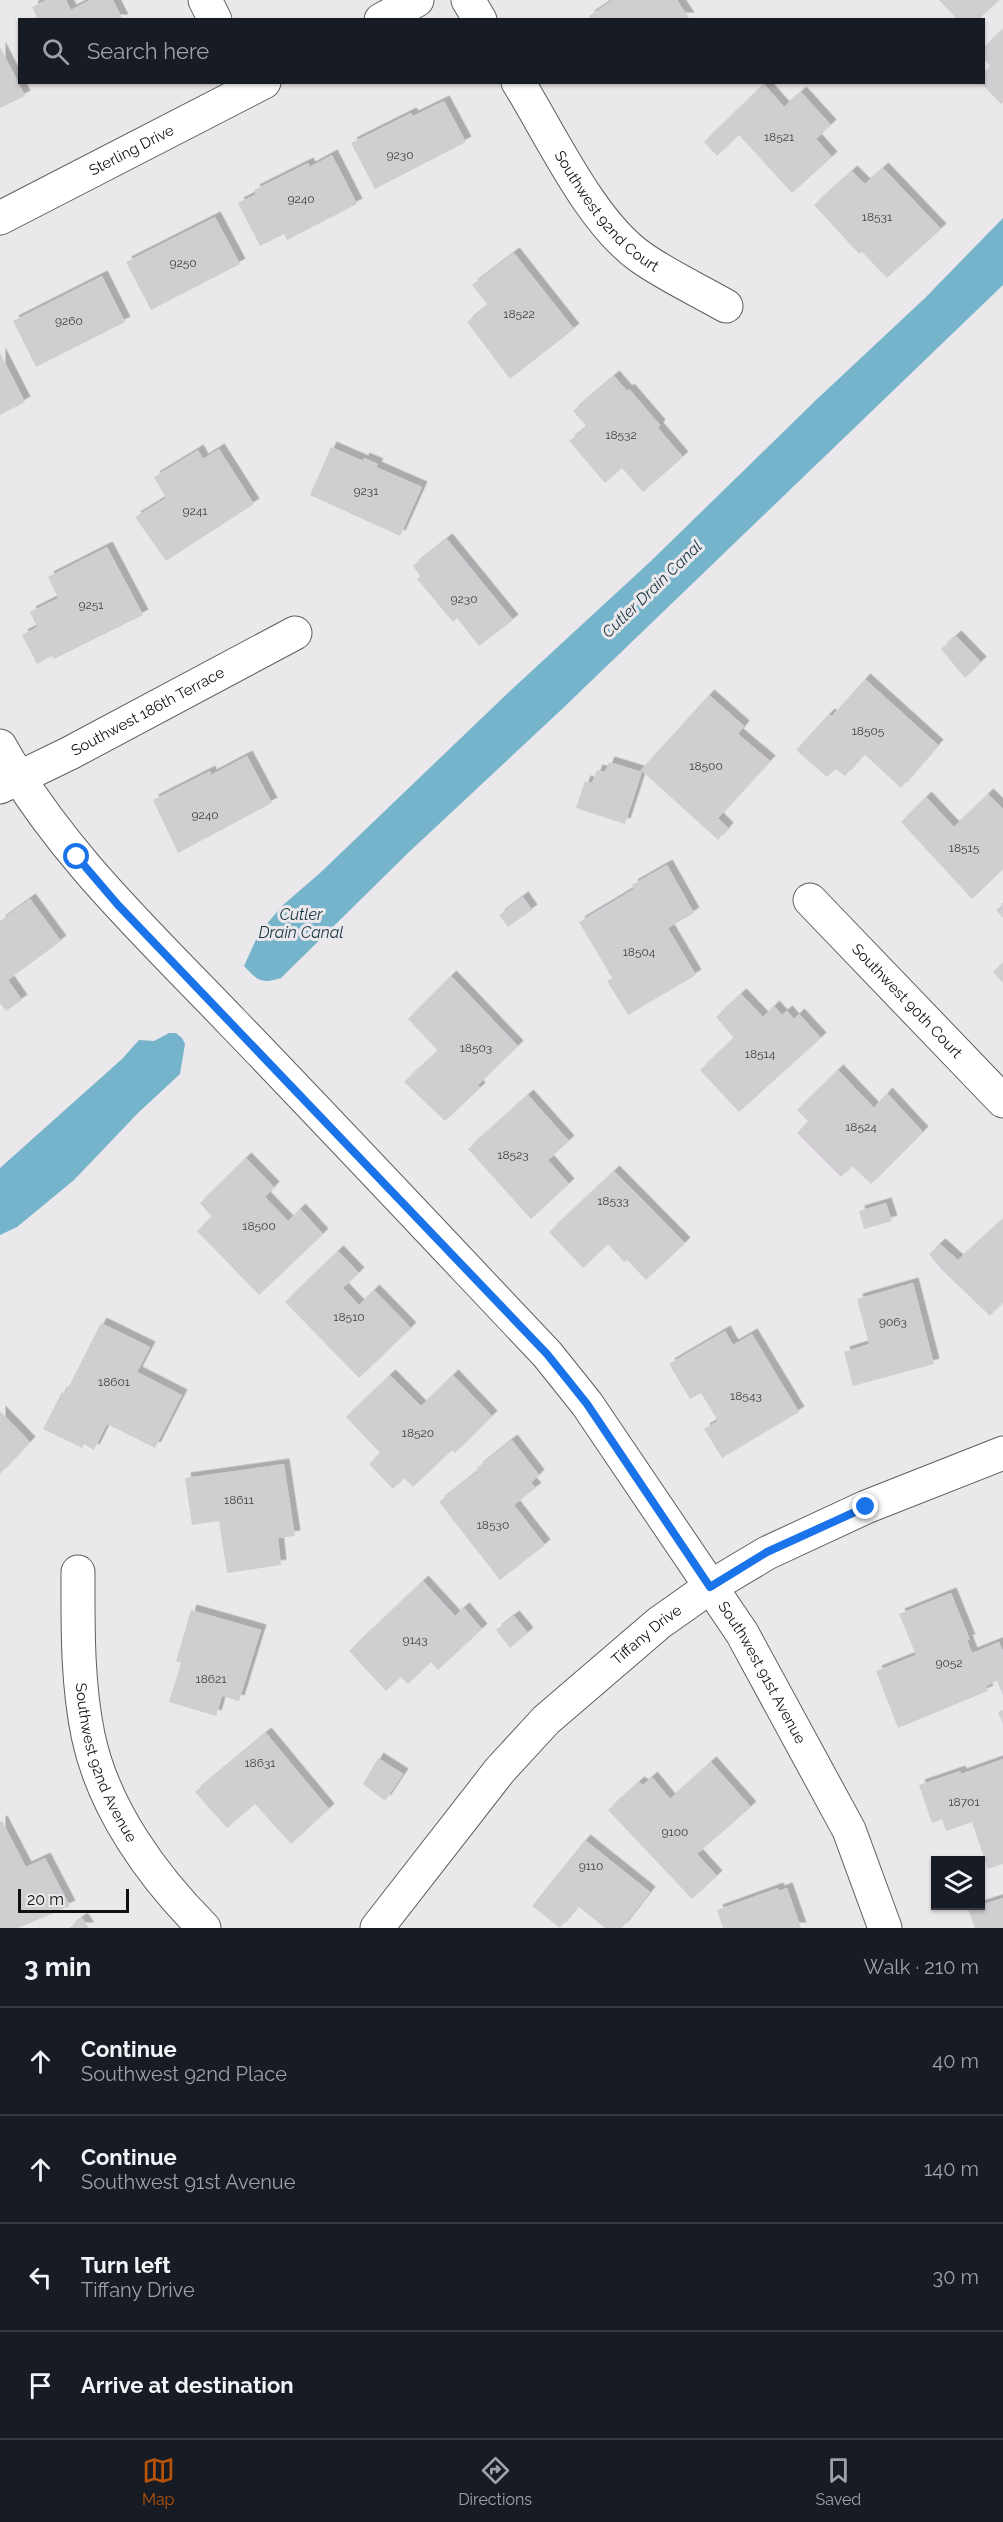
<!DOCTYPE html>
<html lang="en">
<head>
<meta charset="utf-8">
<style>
  body { margin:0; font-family:Raleway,sans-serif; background:#242831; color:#f1f3f6 }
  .controls { position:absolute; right:18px; bottom:18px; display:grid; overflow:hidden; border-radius:0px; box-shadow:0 2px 4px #0004 }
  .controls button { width:54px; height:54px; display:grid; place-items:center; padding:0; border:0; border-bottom:2px solid #363941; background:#171b24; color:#f1f3f6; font:30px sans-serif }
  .scale { position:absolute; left:18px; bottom:15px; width:111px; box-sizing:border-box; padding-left:6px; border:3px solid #121112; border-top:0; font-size:16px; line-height:21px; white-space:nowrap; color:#121112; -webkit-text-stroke:4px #ebe8ec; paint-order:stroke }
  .stop { position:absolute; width:18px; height:18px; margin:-14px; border:4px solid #1a73e8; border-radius:50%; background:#fff }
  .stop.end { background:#1a73e8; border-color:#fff; box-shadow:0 2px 6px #0008 }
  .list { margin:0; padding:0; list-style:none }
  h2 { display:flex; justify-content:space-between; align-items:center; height:78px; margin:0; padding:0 24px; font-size:26px }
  h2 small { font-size:20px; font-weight:400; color:#9ea1a6 }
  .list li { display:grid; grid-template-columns:39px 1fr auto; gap:18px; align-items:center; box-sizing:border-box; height:108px; padding:0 24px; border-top:2px solid #363941 }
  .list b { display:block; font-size:22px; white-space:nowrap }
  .list p { margin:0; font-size:20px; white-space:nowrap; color:#9ea1a6 }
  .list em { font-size:20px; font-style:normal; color:#9ea1a6 }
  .icon { flex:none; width:33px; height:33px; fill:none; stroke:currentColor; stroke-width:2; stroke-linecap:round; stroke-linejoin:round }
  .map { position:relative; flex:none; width:1003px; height:1928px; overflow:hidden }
  .search { position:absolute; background:#171b24; box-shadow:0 2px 4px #0004; left:18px; right:18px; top:18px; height:66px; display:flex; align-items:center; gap:15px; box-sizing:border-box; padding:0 21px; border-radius:0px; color:#9ea1a6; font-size:22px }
  .sheet { height:510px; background:#171b24 }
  nav { display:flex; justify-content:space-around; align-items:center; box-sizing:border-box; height:84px; border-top:2px solid #363941; background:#171b24; font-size:16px; color:#9ea1a6 }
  nav a { display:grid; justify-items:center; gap:3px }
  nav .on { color:#b45309 }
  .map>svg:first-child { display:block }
</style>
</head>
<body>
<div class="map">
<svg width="1003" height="1928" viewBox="0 0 1003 1928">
  <defs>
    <filter id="shadow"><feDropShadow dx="5.5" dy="-5.5" stdDeviation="0" flood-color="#0004"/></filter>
  </defs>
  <rect width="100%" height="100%" fill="#ebe8ec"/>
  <!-- water -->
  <g fill="#76b4cb">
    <path d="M 1003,218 L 1003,285 L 560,711 L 408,853 L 281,978 C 261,984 258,981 244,966 L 259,933 L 283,905 L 320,873 L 510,691 L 652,560 L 816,400 L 925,298 Z"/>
    <polygon points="169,1033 176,1033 182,1038 185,1044 180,1074 139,1112 74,1180 17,1227 0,1235 0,1168 122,1059 139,1040 154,1041"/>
  </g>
  <!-- building -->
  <g fill="#d1ced2" filter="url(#shadow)">
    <polygon points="46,0 66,0 71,10 90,0 113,0 123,20 38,20 32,7"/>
    <polygon points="613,0 677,0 689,18 591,20 589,16"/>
    <polygon points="939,0 999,0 978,20 958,20"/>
    <polygon points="1003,29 1003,102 1001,104 980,82 984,82 984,73 990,66 984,59 984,47"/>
    <polygon points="0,47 25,96 0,108"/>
    <polygon points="764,84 784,107 801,92 831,125 816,139 832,157 792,193 739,135 717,156 704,142"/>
    <polygon points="444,101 466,142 375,189 351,143 411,113 413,116"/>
    <polygon points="332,155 357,204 287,240 284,234 260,246 238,203 256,194 254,190 308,163 310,167"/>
    <polygon points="883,168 941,229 887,278 862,252 859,254 814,205 852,171 865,184"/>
    <polygon points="215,217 240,264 151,310 126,262"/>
    <polygon points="514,253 574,329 510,379 467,322 488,305 472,285"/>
    <polygon points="102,276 125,322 36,367 13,321"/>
    <polygon points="0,353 25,402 0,415"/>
    <polygon points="614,376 627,391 629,389 660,425 658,428 683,457 643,492 622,468 605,483 569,441 587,427 573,411"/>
    <polygon points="331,447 363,461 364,458 378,464 376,467 422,487 400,536 310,495"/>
    <polygon points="219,449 254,504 166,561 135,517 166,498 154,477 198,450 203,459"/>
    <polygon points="447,539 513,620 479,646 457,618 453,622 417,579 420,576 413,566"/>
    <polygon points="107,547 143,615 54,659 52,656 37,664 22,635 37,627 30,612 58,598 48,577"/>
    <polygon points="956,636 981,662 965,678 941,649"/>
    <polygon points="865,679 938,745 901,788 864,754 845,776 836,769 827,777 796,750 829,714 832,716"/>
    <polygon points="709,695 744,726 738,734 770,761 718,818 728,828 718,840 641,770"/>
    <polygon points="247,756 272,803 178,853 153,800 210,771 211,775"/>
    <polygon points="609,762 642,772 625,824 576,808 585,781 592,783 597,770 605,772"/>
    <polygon points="988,794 1003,809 1003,869 972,899 901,822 926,797 954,827"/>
    <polygon points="667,865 694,913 668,928 696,975 628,1015 607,981 612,978 579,922 634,889 632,885"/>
    <polygon points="523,897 532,910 508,927 499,915"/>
    <polygon points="30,899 61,941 8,980 22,1000 6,1011 0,1003 0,921"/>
    <polygon points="1003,904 1003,918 996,910"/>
    <polygon points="1003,963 1003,983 993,972"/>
    <polygon points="451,976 518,1046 478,1085 480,1088 445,1121 404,1082 438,1051 408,1019"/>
    <polygon points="741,994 763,1017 774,1006 782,1015 787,1011 794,1019 799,1014 821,1038 739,1112 700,1070 734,1038 716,1017"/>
    <polygon points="838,1070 874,1108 887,1093 923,1132 871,1184 852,1166 841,1177 797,1133 808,1121 797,1110"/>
    <polygon points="528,1095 569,1141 548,1160 569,1184 531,1219 468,1149"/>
    <polygon points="246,1158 274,1187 265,1197 288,1221 300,1209 323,1234 259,1295 197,1231 212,1217 200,1203"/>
    <polygon points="614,1171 685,1243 646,1280 627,1260 624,1262 608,1244 583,1268 549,1232"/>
    <polygon points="886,1203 892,1221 864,1229 859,1211"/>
    <polygon points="1003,1219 1003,1302 990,1316 942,1270 929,1254 940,1244 958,1260"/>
    <polygon points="338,1251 359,1273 343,1288 359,1305 374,1290 411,1328 359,1378 285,1302"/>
    <polygon points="913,1283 934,1364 853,1386 844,1352 869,1344 857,1299"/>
    <polygon points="101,1323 150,1347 137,1372 182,1395 155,1448 107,1424 94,1450 84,1444 82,1448 43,1429 62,1392 65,1394"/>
    <polygon points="725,1331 733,1345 752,1334 799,1412 722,1458 704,1429 718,1421 701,1393 690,1399 669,1364"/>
    <polygon points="390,1375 421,1406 453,1375 492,1416 455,1453 452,1450 413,1487 404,1478 393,1489 369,1464 380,1453 346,1417"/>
    <polygon points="0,1411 30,1442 0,1474"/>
    <polygon points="512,1440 539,1475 531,1483 536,1488 514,1505 545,1545 500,1580 439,1502 479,1470 477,1468"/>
    <polygon points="284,1464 295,1536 278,1538 281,1565 227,1573 219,1521 192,1525 185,1478"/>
    <polygon points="423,1581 455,1616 464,1608 482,1629 438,1670 431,1662 408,1684 401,1677 386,1691 349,1651"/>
    <polygon points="951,1593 970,1640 967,1640 972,1653 999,1642 1003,1652 1003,1695 997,1681 986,1686 988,1691 898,1728 876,1671 916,1655 899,1614"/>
    <polygon points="191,1610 261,1630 239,1701 222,1696 216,1716 169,1702 181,1663 176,1661"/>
    <polygon points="514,1616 528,1633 510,1648 496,1630"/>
    <polygon points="1003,1710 1003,1724 998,1712"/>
    <polygon points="266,1733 329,1809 291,1844 255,1804 227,1828 195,1792"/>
    <polygon points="378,1758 403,1774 385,1801 363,1784"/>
    <polygon points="1003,1759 1003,1864 988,1869 972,1822 946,1831 942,1819 932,1823 919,1785 960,1771 961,1774"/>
    <polygon points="711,1762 751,1807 697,1854 717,1876 692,1899 608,1810 639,1782 643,1785 652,1777 670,1799"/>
    <polygon points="2,1821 26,1867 45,1858 70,1906 18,1928 0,1928 0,1822"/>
    <polygon points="585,1840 650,1892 622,1928 605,1928 578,1906 560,1928 532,1906"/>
    <polygon points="778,1888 779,1891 787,1888 801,1928 723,1928 717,1910"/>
    <polygon points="1003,1898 1003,1928 975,1928 968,1909"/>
    <polygon points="82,1918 89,1928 69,1928"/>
  </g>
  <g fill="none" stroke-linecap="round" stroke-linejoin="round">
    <!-- minor casing -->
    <g stroke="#615e61" stroke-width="35">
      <g id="minor">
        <polyline points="205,0 215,20"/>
        <polyline points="468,0 480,20"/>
        <polyline points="381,20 417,0"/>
        <path id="s1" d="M 518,82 C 551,135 591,223 642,258 C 668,276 698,290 726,306"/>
        <path id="s2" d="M 0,218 L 264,82"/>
        <path id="s3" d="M 0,746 C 59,852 149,935 232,1022 C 338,1132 442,1243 547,1354 L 587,1404 L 742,1633 L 849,1830 L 885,1928"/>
        <path id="s4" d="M 0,787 L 70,753 L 295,633"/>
        <path id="s5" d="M 810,900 L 1003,1101"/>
        <path id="s6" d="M 78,1572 C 78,1626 77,1681 88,1735 C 103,1808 152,1876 204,1928"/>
        <path id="s7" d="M 377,1928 L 500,1770 L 546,1720 L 659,1623 L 710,1587 L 767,1553 L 866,1507 L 1003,1453"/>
      </g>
    </g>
    <!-- minor -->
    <use href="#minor" stroke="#fff" stroke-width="33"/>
  </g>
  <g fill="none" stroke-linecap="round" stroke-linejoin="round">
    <!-- route -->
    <polyline stroke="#1a73e8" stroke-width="8" points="77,857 118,905 547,1354 587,1404 710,1587 767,1552 866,1507"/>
  </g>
  <g text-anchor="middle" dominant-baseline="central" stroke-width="6" stroke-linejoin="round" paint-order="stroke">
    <!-- number labels -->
    <g font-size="12" fill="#424042">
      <text x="779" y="137">18521</text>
      <text x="400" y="155">9230</text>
      <text x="301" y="199">9240</text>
      <text x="877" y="217">18531</text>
      <text x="183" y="263">9250</text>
      <text x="519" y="314">18522</text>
      <text x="69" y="321">9260</text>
      <text x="621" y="435">18532</text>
      <text x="366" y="491">9231</text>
      <text x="195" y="511">9241</text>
      <text x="464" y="599">9230</text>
      <text x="91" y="605">9251</text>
      <text x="868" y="731">18505</text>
      <text x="706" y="766">18500</text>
      <text x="205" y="815">9240</text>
      <text x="964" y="848">18515</text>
      <text x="639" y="952">18504</text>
      <text x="476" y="1048">18503</text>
      <text x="760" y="1054">18514</text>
      <text x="861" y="1127">18524</text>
      <text x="513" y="1155">18523</text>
      <text x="613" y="1201">18533</text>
      <text x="259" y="1226">18500</text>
      <text x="349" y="1317">18510</text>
      <text x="893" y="1322">9063</text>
      <text x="114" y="1382">18601</text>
      <text x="746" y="1396">18543</text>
      <text x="418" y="1433">18520</text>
      <text x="239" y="1500">18611</text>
      <text x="493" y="1525">18530</text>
      <text x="415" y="1640">9143</text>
      <text x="949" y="1663">9052</text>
      <text x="211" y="1679">18621</text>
      <text x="260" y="1763">18631</text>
      <text x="964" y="1802">18701</text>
      <text x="675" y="1832">9100</text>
      <text x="591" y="1866">9110</text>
    </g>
    <!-- street labels -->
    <g font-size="15" fill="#121112" stroke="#ebe8ec">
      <text stroke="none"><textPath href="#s2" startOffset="148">Sterling Drive</textPath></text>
      <text stroke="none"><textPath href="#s1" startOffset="158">Southwest 92nd Court</textPath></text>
      <text stroke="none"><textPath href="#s4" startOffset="166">Southwest 186th Terrace</textPath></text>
      <text stroke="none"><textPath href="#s5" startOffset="140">Southwest 90th Court</textPath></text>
      <text stroke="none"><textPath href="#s7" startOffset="400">Tiffany Drive</textPath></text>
      <text stroke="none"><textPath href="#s3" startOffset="1204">Southwest 91st Avenue</textPath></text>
      <text stroke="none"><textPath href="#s6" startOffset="195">Southwest 92nd Avenue</textPath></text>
    </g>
    <!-- water labels -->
    <g font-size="16" font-style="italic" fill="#183641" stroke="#ebe8ec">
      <text transform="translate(652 589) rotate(-44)">Cutler Drain Canal</text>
      <text x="301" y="914">Cutler<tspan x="301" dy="18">Drain Canal</tspan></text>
    </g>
  </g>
</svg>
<div class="controls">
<button><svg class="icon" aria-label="layers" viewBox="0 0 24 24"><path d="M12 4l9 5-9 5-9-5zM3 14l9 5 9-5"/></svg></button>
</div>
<div class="scale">20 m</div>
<div class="stop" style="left:77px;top:857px"></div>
<div class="stop end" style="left:866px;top:1507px"></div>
<div class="search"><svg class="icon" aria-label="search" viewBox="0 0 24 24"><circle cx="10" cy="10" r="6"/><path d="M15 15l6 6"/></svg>Search here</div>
</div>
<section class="sheet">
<h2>3 min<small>Walk · 210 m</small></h2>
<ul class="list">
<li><svg class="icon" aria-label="ahead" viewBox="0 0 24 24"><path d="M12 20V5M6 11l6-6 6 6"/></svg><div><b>Continue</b><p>Southwest 92nd Place</p></div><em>40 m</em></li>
<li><svg class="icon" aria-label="ahead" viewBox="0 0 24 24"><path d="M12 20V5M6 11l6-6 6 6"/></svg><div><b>Continue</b><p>Southwest 91st Avenue</p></div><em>140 m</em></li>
<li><svg class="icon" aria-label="left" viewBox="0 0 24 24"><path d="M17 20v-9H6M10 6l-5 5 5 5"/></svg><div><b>Turn left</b><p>Tiffany Drive</p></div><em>30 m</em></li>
<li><svg class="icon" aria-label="arrive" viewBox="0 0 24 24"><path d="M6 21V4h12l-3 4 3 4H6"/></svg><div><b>Arrive at destination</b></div></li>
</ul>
</section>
<nav>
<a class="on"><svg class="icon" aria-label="map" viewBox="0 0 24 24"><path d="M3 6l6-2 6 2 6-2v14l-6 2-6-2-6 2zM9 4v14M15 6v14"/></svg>Map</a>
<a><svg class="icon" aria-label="directions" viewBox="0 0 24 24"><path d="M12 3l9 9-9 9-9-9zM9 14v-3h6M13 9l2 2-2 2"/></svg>Directions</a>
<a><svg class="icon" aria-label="saved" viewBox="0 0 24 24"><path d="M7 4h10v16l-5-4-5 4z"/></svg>Saved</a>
</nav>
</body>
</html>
